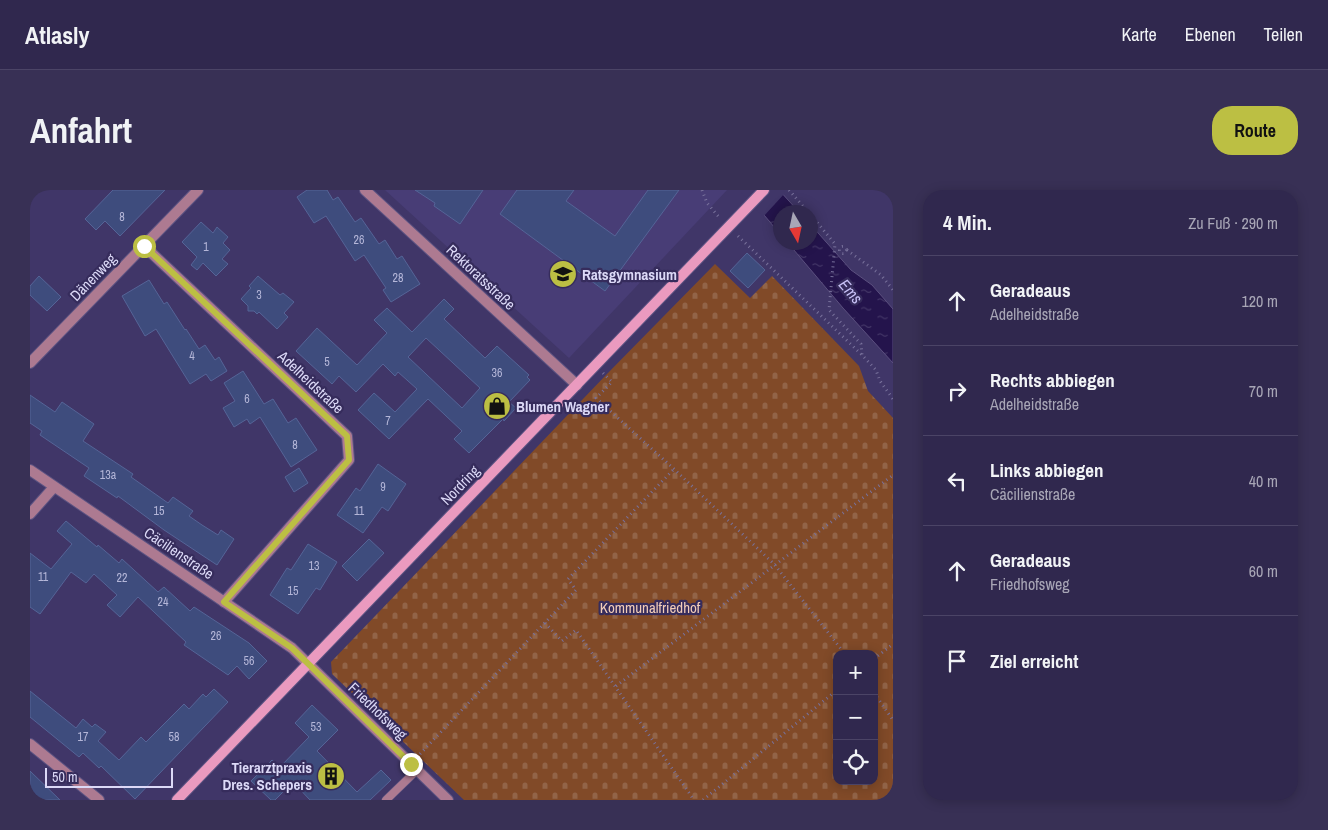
<!DOCTYPE html>
<html lang="de">
<head>
<meta charset="utf-8">
<style>
  body { margin:0; font-family:"Archivo Narrow",sans-serif; background:#383055; color:#f1f3f6 }
  .controls { position:absolute; right:15px; bottom:15px; display:grid; overflow:hidden; border-radius:10px; box-shadow:0 2px 12px #0003 }
  .controls button { width:45px; height:45px; display:grid; place-items:center; padding:0; border:0; border-bottom:1px solid #4b4466; background:#30284e; color:#f1f3f6; font:25px sans-serif }
  .compass { position:absolute; left:743px; top:15px; width:45px; height:45px; border-radius:50%; background:#30284e; box-shadow:0 2px 12px #0003; rotate:171deg }
  .scale { position:absolute; left:15px; bottom:12px; width:128px; box-sizing:border-box; padding-left:5px; border:2px solid #dcd9f7; border-top:0; font-size:14px; line-height:18px; white-space:nowrap; color:#dcd9f7; -webkit-text-stroke:4px #362c5c; paint-order:stroke }
  .stop { position:absolute; width:15px; height:15px; margin:-11px; border:4px solid #bcbf43; border-radius:50%; background:#fff }
  .stop.end { background:#bcbf43; border-color:#fff; box-shadow:0 1px 5px #0008 }
  .list { margin:0; padding:0; list-style:none }
  h2 { display:flex; justify-content:space-between; align-items:center; height:65px; margin:0; padding:0 20px; font-size:21px }
  h2 small { font-size:16px; font-weight:400; color:#a8a6b6 }
  .list li { display:grid; grid-template-columns:32px 1fr auto; gap:15px; align-items:center; box-sizing:border-box; height:90px; padding:0 20px; border-top:1px solid #4b4466 }
  .list b { display:block; font-size:19px; white-space:nowrap }
  .list p { margin:0; font-size:16px; white-space:nowrap; color:#a8a6b6 }
  .list em { font-size:16px; font-style:normal; color:#a8a6b6 }
  .icon { flex:none; width:28px; height:28px; fill:none; stroke:currentColor; stroke-width:2; stroke-linecap:round; stroke-linejoin:round }
  .map { position:relative; flex:none; width:863px; height:610px; overflow:hidden; border-radius:20px }
  header { display:flex; align-items:center; gap:30px; box-sizing:border-box; height:70px; padding:0 25px; background:#30284e; border-bottom:1px solid #4b4466 }
  header strong { font-size:24px }
  nav { display:flex; gap:28px; margin-inline-start:auto; font-size:18px }
  .intro { display:flex; align-items:center; justify-content:space-between; box-sizing:border-box; height:120px; padding:0 30px }
  h1 { margin:0; font-size:35px }
  .button { padding:12px 22px; border-radius:20px; background:#bcbf43; color:#111; font-size:18px; font-weight:700 }
  main { display:flex; gap:30px; padding:0 30px }
  aside { flex:1; background:#30284e; border-radius:20px; box-shadow:0 2px 12px #0003 }
  .map>svg:first-child { display:block }
</style>
</head>
<body>
<header>
<strong>Atlasly</strong>
<nav><a>Karte</a><a>Ebenen</a><a>Teilen</a></nav>
</header>
<div class="intro"><h1>Anfahrt</h1><a class="button">Route</a></div>
<main>
<div class="map">
<svg width="863" height="610" viewBox="0 0 863 610">
  <defs>
    <pattern id="cemetery-stones" width="16" height="16" patternUnits="userSpaceOnUse" patternTransform="scale(1.25)"><rect width="16" height="16" fill="#814a28"/><path d="M2 7V4a2 2 0 0 1 4 0v3zM10 15v-3a2 2 0 0 1 4 0v3z" fill="#926448"/></pattern>
    <pattern id="water-ripples" width="26" height="14" patternUnits="userSpaceOnUse" patternTransform="scale(1.25)"><rect width="26" height="14" fill="#24144c"/><path d="M2 4q2-2 4 0t4 0M15 11q2-2 4 0t4 0" fill="none" stroke="#433667"/></pattern>
  </defs>
  <rect width="100%" height="100%" fill="#403668"/>
  <!-- built -->
  <polygon fill="#483d76" points="355,0 697,0 539,168"/>
  <!-- cemetery -->
  <path fill="url(#cemetery-stones)" fill-rule="evenodd" d="M 685,74 L 720,108 L 742,86 L 829,176 L 838,201 L 863,228 L 863,610 L 434,610 L 302,484 L 301,472 L 576,185 ZM 807,464 L 844,464 L 844,591 L 807,591 Z"/>
  <!-- water -->
  <g fill="url(#water-ripples)" stroke="#5b4f7f">
    <polygon points="713,0 749,0 769,22 751,22 750,44"/>
    <polygon points="781,35 821,80 842,95 863,119 863,173 813,118 758,53 781,52"/>
  </g>
  <!-- pier -->
  <polygon fill="#403668" points="711,0 753,0 755,3 733,27 711,2"/>
  <!-- building -->
  <g fill="#3e4c7d" stroke="#556497" fill-rule="evenodd">
    <polygon points="83,0 135,0 90,46 75,31 66,40 55,29"/>
    <polygon points="277,0 297,0 303,10 308,7 325,32 331,28 349,54 355,50 367,69 372,66 390,94 361,112 353,100 356,98 334,65 325,71 296,26 284,33 267,7"/>
    <polygon points="385,0 453,0 430,34 404,16 405,13"/>
    <polygon points="487,0 544,0 536,11 585,46 618,0 649,0 575,101 470,24"/>
    <polygon points="171,32 183,43 187,37 198,47 193,53 200,60 192,69 198,74 186,86 173,73 167,80 161,75 167,67 152,52"/>
    <polygon points="717,63 735,80 718,98 700,81"/>
    <polygon points="9,86 31,107 17,121 0,105 0,96"/>
    <polygon points="228,86 250,105 253,103 264,112 254,123 258,127 247,139 229,122 227,124 224,121 218,121 218,116 211,109 221,98 219,96"/>
    <polygon points="119,90 134,114 137,112 155,140 156,139 169,159 175,155 185,170 189,167 197,181 181,191 176,184 160,194 126,139 115,146 92,106"/>
    <path d="M 414,109 L 424,119 L 414,129 L 455,168 L 467,156 L 499,185 L 497,187 L 500,190 L 479,212 L 486,218 L 474,231 L 473,229 L 439,263 L 424,249 L 432,241 L 398,209 L 359,249 L 328,220 L 344,203 L 365,222 L 387,199 L 368,182 L 365,186 L 353,174 L 326,202 L 309,186 L 302,194 L 266,161 L 287,138 L 327,175 L 357,143 L 344,130 L 357,118 L 382,142 ZM 396,148 L 450,198 L 432,218 L 378,167 Z"/>
    <polygon points="213,181 234,214 243,209 258,233 266,228 287,260 261,277 230,227 220,234 217,229 204,237 193,218 205,211 194,193"/>
    <polygon points="0,205 25,222 32,212 64,234 53,251 103,284 101,287 138,313 143,307 163,321 159,326 172,335 188,345 191,340 204,349 187,375 134,340 88,306 87,308 54,286 59,278 10,245 12,241 0,233"/>
    <polygon points="348,274 376,294 358,321 352,317 333,343 307,325 326,298 330,301"/>
    <polygon points="269,278 278,293 264,302 255,287"/>
    <polygon points="36,331 67,357 68,355 89,373 92,369 128,402 134,397 160,421 164,417 219,453 237,471 219,489 207,476 198,485 154,455 156,452 108,407 90,427 77,415 87,405 64,384 56,393 41,382 10,424 0,417 0,363 21,379 42,354 27,341"/>
    <polygon points="339,349 354,363 327,391 312,376"/>
    <polygon points="278,354 307,372 290,400 286,398 268,424 240,405 257,378 261,380"/>
    <polygon points="184,499 198,512 105,609 71,576 69,578 53,563 49,567 0,527 0,501 46,538 53,529 62,537 65,534 76,542 68,551 89,570 111,547 116,552 154,514 159,519 173,504 176,507"/>
    <polygon points="282,515 308,540 287,561 327,602 351,580 361,590 340,610 280,610 263,592 245,610 241,610 221,591 242,570 250,577 279,547 265,533"/>
    <polygon points="0,581 30,610 0,610"/>
  </g>
  <g fill="none" stroke-linecap="round" stroke-linejoin="round">
    <!-- service casing -->
    <g stroke="#5c5382" stroke-width="9">
      <polyline id="service" points="356,610 387,580"/>
    </g>
    <!-- minor casing -->
    <g stroke="#5c5382" stroke-width="12">
      <g id="minor">
        <polyline points="335,0 547,195"/>
        <polyline points="114,56 317,246 319,270 194,412"/>
        <polyline points="0,173 168,0"/>
        <polyline points="0,280 262,458 418,610"/>
        <polyline points="0,324 24,297"/>
        <polyline points="0,554 69,610"/>
      </g>
    </g>
    <!-- secondary casing -->
    <g stroke="#5c5382" stroke-width="12">
      <polyline id="secondary" points="147,610 734,0"/>
    </g>
    <!-- path -->
    <g stroke="#79729c" stroke-width="3" stroke-dasharray="1 4" stroke-linecap="butt">
      <polyline points="672,0 677,13 689,27"/>
      <polyline points="759,0 778,22"/>
      <polyline points="781,25 805,54 799,120 831,154 832,165"/>
      <polyline points="708,46 832,165 846,180 850,191 863,209"/>
      <circle cx="813" cy="60" r="3.5"/>
      <polyline points="817,60 851,85 863,100"/>
      <polyline points="573,183 582,192 566,208 644,279 744,374 815,464"/>
      <polyline points="515,433 532,451 546,440 664,610"/>
      <polyline points="844,469 863,454"/>
      <polyline points="586,496 863,285"/>
      <polyline points="844,503 863,530"/>
      <polyline points="390,564 546,400 538,389 644,279"/>
      <polyline points="673,610 807,500"/>
    </g>
    <!-- service -->
    <use href="#service" stroke="#ad7a91" stroke-width="8"/>
    <!-- minor -->
    <use href="#minor" stroke="#ad7a91" stroke-width="10"/>
    <!-- secondary -->
    <use href="#secondary" stroke="#ea9abf" stroke-width="10"/>
  </g>
  <g fill="none" stroke-linecap="round" stroke-linejoin="round">
    <!-- route -->
    <polyline stroke="#bcbf43" stroke-width="6" points="114,56 317,246 319,270 194,412 262,458 381,574"/>
  </g>
  <!-- icons -->
  <defs>
    <g id="school-disc" transform="scale(1.4375)"><circle r="9.5" fill="#bcbf43" stroke="#362c5c"/><path d="M0-5L7-2L0 1L-7-2ZM-4 1L0 2.5L4 1V4Q0 6-4 4Z" fill="#111"/></g>
    <g id="shop-disc" transform="scale(1.4375)"><circle r="9.5" fill="#bcbf43" stroke="#362c5c"/><path d="M-5-2.5h2.3a2.7 3.5 0 0 1 5.4 0H5L5.5 6h-11ZM-1.5-2.5h3a1.5 2.3 0 0 0-3 0Z" fill="#111"/></g>
    <g id="building-disc" transform="scale(1.4375)"><circle r="9.5" fill="#bcbf43" stroke="#362c5c"/><path d="M-4-6H4V6H1V3H-1V6H-4ZM-2.5-4.3h1.7v1.8h-1.7ZM.8-4.3h1.7v1.8H.8ZM-2.5-1h1.7V.8h-1.7ZM.8-1h1.7V.8H.8Z" fill="#111"/></g>
  </defs>
  <g fill-rule="evenodd">
    <use href="#school-disc" x="533" y="84"/>
    <use href="#shop-disc" x="467" y="216"/>
    <use href="#building-disc" x="301" y="586"/>
  </g>
  <g text-anchor="middle" dominant-baseline="central" stroke-width="4.5" stroke-linejoin="round" paint-order="stroke">
    <!-- number labels -->
    <g font-size="12" fill="#b4b6d8">
      <text x="92" y="27">8</text>
      <text x="329" y="50">26</text>
      <text x="176" y="57">1</text>
      <text x="368" y="88">28</text>
      <text x="229" y="105">3</text>
      <text x="162" y="166">4</text>
      <text x="297" y="172">5</text>
      <text x="467" y="183">36</text>
      <text x="217" y="209">6</text>
      <text x="358" y="231">7</text>
      <text x="265" y="255">8</text>
      <text x="78" y="285">13a</text>
      <text x="353" y="297">9</text>
      <text x="129" y="321">15</text>
      <text x="329" y="321">11</text>
      <text x="284" y="376">13</text>
      <text x="13" y="387">11</text>
      <text x="92" y="388">22</text>
      <text x="263" y="401">15</text>
      <text x="133" y="412">24</text>
      <text x="186" y="446">26</text>
      <text x="219" y="471">56</text>
      <text x="286" y="537">53</text>
      <text x="53" y="547">17</text>
      <text x="144" y="547">58</text>
    </g>
    <!-- poi labels -->
    <g font-size="15" font-weight="bold" fill="#dcd9f7" stroke="#362c5c" text-anchor="start">
      <text x="552" y="84">Ratsgymnasium</text>
      <text x="486" y="216">Blumen Wagner</text>
      <text x="282" y="577" text-anchor="end">Tierarztpraxis<tspan x="282" dy="17">Dres. Schepers</tspan></text>
    </g>
    <!-- street labels -->
    <g font-size="15" fill="#dcd9f7" stroke="#362c5c">
      <text transform="translate(63 87) rotate(-46)">Dänenweg</text>
      <text transform="translate(451 87) rotate(43)">Rektoratsstraße</text>
      <text transform="translate(281 192) rotate(43)">Adelheidstraße</text>
      <text transform="translate(430 295) rotate(-46)">Nordring</text>
      <text transform="translate(149 363) rotate(34)">Cäcilienstraße</text>
      <text transform="translate(348 521) rotate(44)">Friedhofsweg</text>
    </g>
    <!-- park labels -->
    <g font-size="15" fill="#f3ceb9" stroke="#362c5c">
      <text x="620" y="417">Kommunalfriedhof</text>
    </g>
    <!-- water labels -->
    <g font-size="16" font-style="italic" fill="#c8c1f7" stroke="#362c5c">
      <text transform="translate(821 101) rotate(49)">Ems</text>
    </g>
  </g>
</svg>
<div class="controls">
<button>+</button>
<button>−</button>
<button><svg class="icon" aria-label="locate" viewBox="0 0 24 24"><circle cx="12" cy="12" r="6"/><path d="M12 2v4M12 18v4M2 12h4M18 12h4"/></svg></button>
</div>
<svg class="compass" viewBox="-18 -18 36 36"><path d="M0-13l5 13h-10z" fill="#e53935"/><path d="M0 13l5-13h-10z" fill="#a8a6b6"/></svg>
<div class="scale">50 m</div>
<div class="stop" style="left:114px;top:56px"></div>
<div class="stop end" style="left:381px;top:574px"></div>
</div>
<aside>
<h2>4 Min.<small>Zu Fuß · 290 m</small></h2>
<ul class="list">
<li><svg class="icon" aria-label="ahead" viewBox="0 0 24 24"><path d="M12 20V5M6 11l6-6 6 6"/></svg><div><b>Geradeaus</b><p>Adelheidstraße</p></div><em>120 m</em></li>
<li><svg class="icon" aria-label="right" viewBox="0 0 24 24"><path d="M7 20v-9h11M14 6l5 5-5 5"/></svg><div><b>Rechts abbiegen</b><p>Adelheidstraße</p></div><em>70 m</em></li>
<li><svg class="icon" aria-label="left" viewBox="0 0 24 24"><path d="M17 20v-9H6M10 6l-5 5 5 5"/></svg><div><b>Links abbiegen</b><p>Cäcilienstraße</p></div><em>40 m</em></li>
<li><svg class="icon" aria-label="ahead" viewBox="0 0 24 24"><path d="M12 20V5M6 11l6-6 6 6"/></svg><div><b>Geradeaus</b><p>Friedhofsweg</p></div><em>60 m</em></li>
<li><svg class="icon" aria-label="arrive" viewBox="0 0 24 24"><path d="M6 21V4h12l-3 4 3 4H6"/></svg><div><b>Ziel erreicht</b></div></li>
</ul>
</aside>
</main>
</body>
</html>
